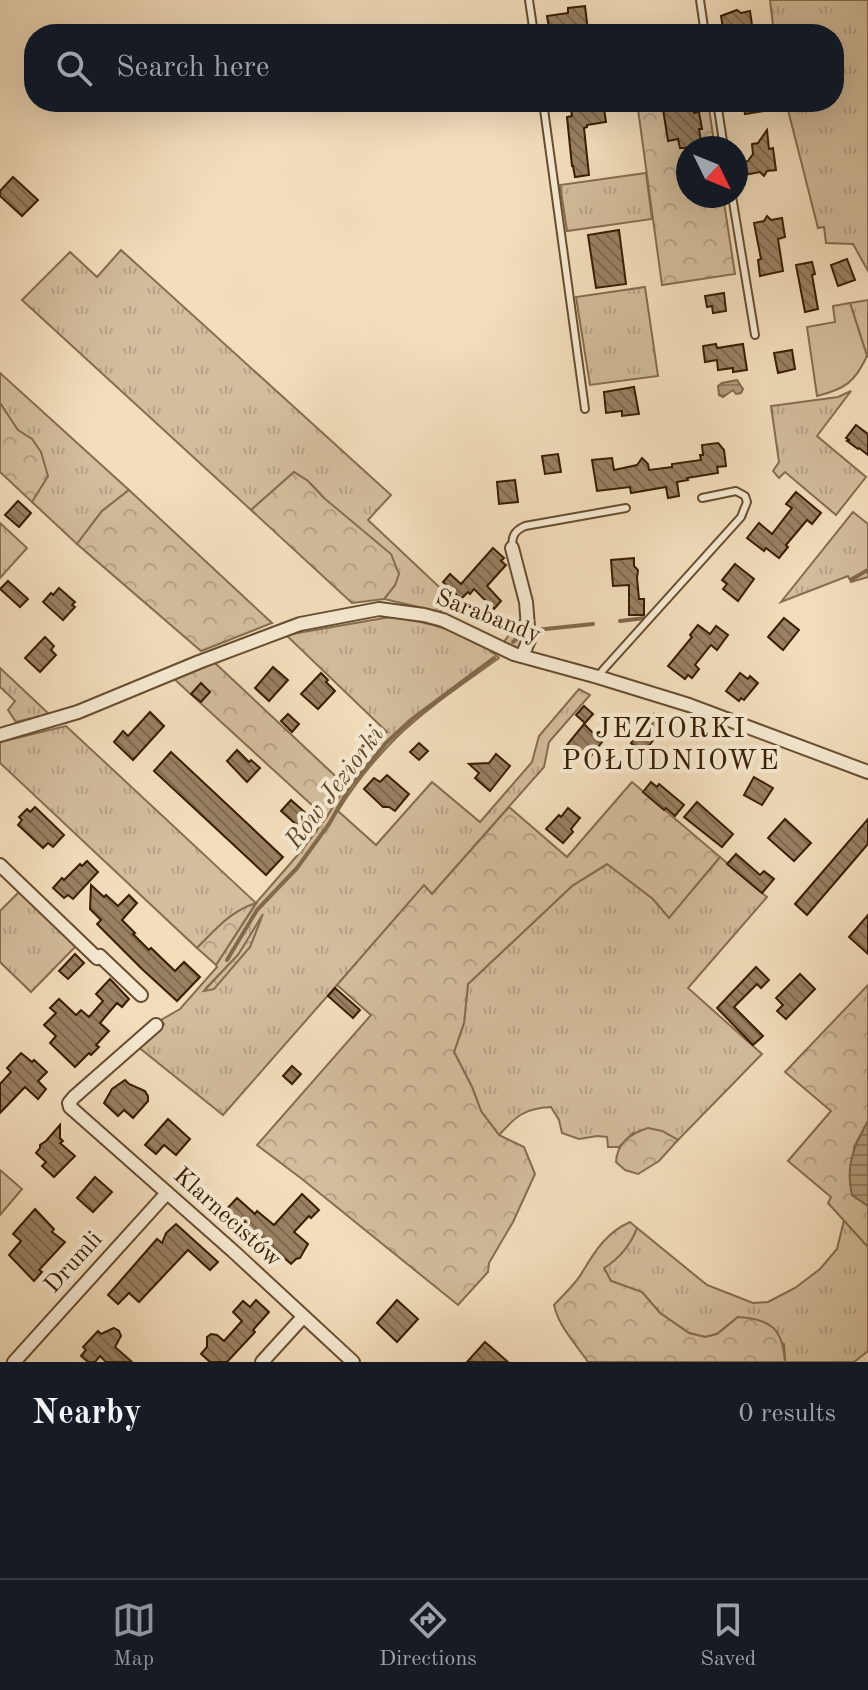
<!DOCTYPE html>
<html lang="en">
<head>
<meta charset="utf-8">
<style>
  body { margin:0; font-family:"Old Standard TT",serif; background:#242831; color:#f1f3f6 }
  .compass { position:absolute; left:676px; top:136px; width:72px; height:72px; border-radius:50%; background:#171b24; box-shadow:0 8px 32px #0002; rotate:133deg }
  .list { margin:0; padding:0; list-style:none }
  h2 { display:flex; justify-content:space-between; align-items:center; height:104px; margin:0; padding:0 32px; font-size:34px }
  h2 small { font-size:26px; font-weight:400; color:#9ea1a6 }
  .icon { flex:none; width:44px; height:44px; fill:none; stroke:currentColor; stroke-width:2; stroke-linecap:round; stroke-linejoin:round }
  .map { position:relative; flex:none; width:868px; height:1362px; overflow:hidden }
  .search { position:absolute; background:#171b24; box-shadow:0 8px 32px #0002; left:24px; right:24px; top:24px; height:88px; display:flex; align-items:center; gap:20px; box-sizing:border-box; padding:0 28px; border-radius:32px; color:#9ea1a6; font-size:30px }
  .sheet { height:216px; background:#171b24 }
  nav { display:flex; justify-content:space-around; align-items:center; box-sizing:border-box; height:112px; border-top:2px solid #363941; background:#171b24; font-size:22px; color:#9ea1a6 }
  nav a { display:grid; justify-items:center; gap:4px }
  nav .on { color:#8c9099 }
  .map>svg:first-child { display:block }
</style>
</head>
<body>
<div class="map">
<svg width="868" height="1362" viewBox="0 0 868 1362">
  <defs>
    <pattern id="grass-tufts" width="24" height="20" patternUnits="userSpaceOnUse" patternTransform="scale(2)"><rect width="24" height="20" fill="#d3bd9c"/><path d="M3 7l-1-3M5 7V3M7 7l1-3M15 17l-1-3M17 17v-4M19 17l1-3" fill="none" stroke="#b6a285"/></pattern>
    <pattern id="forest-crowns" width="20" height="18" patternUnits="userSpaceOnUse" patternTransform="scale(2)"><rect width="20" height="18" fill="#d3bd9c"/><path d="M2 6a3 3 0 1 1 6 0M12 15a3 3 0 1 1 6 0" fill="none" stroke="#b6a285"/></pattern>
    <pattern id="water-rules" width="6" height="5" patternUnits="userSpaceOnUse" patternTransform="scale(2)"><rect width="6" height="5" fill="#b39c7c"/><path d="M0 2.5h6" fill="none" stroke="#927f63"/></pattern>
    <pattern id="building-back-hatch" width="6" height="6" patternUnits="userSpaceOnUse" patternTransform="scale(2)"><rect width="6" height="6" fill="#998162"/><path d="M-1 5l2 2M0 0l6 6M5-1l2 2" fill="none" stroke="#7e694e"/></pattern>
  </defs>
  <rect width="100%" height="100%" fill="#f3debc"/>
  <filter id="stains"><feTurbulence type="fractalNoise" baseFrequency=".0025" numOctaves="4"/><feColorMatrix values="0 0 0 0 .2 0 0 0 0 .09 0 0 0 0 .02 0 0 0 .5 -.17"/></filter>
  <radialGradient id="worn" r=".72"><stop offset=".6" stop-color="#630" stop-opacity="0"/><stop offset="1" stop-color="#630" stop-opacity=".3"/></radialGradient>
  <!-- grass -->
  <g fill="url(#grass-tufts)" stroke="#856d4e" stroke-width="2" fill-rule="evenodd">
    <polygon points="770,0 868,0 868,271 853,244 826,243 824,227 818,228 786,102 834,102 834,34 774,34"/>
    <polygon points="646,173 652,219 567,231 560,185"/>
    <polygon points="121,250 391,495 368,520 452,599 440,612 384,599 395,585 324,498 308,481 294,472 251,510 22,300 70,252 97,277"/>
    <polygon points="645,287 658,376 590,385 576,297"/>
    <polygon points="868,300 868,356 867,356 850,303"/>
    <polygon points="0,373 129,490 102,511 77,544 32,502 47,476 40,452 32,439 18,431 0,403"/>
    <polygon points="851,391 817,436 866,477 836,515 785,472 779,478 773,471 779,462 771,406 838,397"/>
    <polygon points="853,512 868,524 868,577 851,582 848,576 781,602"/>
    <polygon points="0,523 27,548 0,578"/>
    <path d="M 390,617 C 426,621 472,633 499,658 C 466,682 425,709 396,738 C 374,760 354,785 338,811 L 376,845 L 432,782 L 480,822 L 532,762 L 539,736 L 579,689 L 590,695 L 549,742 L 544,767 L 432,894 L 424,886 L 223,1115 L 137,1046 L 164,1024 L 161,1020 L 180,1009 L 217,967 L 216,965 L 256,904 C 231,910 215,930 197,948 L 0,763 L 0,742 L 66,726 L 256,903 L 302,850 L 326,818 L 369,749 L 387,732 L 286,635 ZM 261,919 L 250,947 L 205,989 L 238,955 Z"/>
    <polygon points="522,617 525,640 518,650 503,643"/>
    <polygon points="0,668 49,714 16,722 8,710 15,701 0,687"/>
    <path d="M 720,857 L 767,897 L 688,988 L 762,1054 L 678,1140 L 662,1131 L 633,1133 L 619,1147 L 608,1147 L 607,1137 L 597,1136 L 579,1139 L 562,1133 L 559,1120 L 551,1107 C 525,1108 516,1116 499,1135 L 481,1111 L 472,1087 L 454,1052 L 464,1023 L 468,984 L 572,886 L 608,864 L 653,899 L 669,917 Z"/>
    <polygon points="19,892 76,946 31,992 0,962 0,911"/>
    <polygon points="0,1170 22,1189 0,1215"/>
    <path d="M 844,1220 L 868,1247 L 868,1351 L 854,1362 L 785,1362 L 784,1344 L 738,1317 L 717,1334 L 705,1337 L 689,1333 L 660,1313 L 642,1292 L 611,1281 L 604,1268 C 620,1258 630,1246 637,1228 L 707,1285 L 753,1303 L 768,1302 L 795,1288 L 820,1269 L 837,1249 Z"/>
  </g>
  <!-- forest -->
  <g fill="url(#forest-crowns)" stroke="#856d4e" stroke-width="2">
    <polygon points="637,102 708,102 715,148 688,148 688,196 723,196 735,274 662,285"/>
    <polygon points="0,403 18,430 32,439 41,452 48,476 32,502 0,472"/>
    <polygon points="294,472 308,481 324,498 391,554 399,574 395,585 384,599 352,603 251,510"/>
    <polygon points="129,490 272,623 201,651 77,544 102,511"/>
    <polygon points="215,663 346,786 326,818 173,678"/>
    <polygon points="632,782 720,857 669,918 653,899 607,864 572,886 468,984 464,1023 454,1052 472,1087 481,1111 499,1135 524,1147 535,1174 513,1222 489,1263 488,1272 458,1305 302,1179 257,1145 371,1015 337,985 424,885 432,894 509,807 567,857"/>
    <path d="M 256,903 L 216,965 L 197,948 C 216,929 231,911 256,903 Z"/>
    <polygon points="263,914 250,947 214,989 204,991 238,955"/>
    <polygon points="868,985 868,1121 854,1147 852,1195 868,1206 868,1247 828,1203 831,1197 788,1161 831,1111 785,1072"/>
    <path d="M 648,1128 L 662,1131 L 678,1140 L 659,1161 L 638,1174 L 625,1170 L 616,1162 C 617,1142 631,1133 648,1128 Z"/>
    <path d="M 630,1222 L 637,1228 C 630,1246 620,1258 604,1268 L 611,1281 L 642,1292 L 660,1313 L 689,1333 L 705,1337 L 717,1334 L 738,1317 C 771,1319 783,1329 785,1362 L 588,1362 C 575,1343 559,1327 554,1305 C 563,1295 576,1284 583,1271 C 595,1251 607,1232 630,1222 Z"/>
  </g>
  <!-- garden -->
  <path fill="#d3bd9c" stroke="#856d4e" stroke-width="2" d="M 850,303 L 867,356 C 855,382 845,389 817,396 L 807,327 L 835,322 L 833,306 Z"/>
  <!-- water -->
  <g fill="url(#water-rules)" stroke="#81694a" stroke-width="2">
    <polygon points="737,380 743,389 741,393 736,394 733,390 723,397 719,395 718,386 722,383"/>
    <path d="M 868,1121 L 868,1206 L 852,1195 C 845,1166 854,1146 868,1121 Z"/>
  </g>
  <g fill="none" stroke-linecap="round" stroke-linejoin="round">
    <!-- stream -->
    <g stroke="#81694a" stroke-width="4">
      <polyline points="852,579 868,570"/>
      <polyline points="620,621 645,618"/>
      <polyline points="536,630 593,624"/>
      <polyline points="513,642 523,633"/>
      <polyline points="227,960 257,910 297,868 329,824 350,787 386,743 412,719 494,658"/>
    </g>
  </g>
  <!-- building -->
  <g fill="url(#building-back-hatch)" stroke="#371d00" stroke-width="2">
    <polygon points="585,6 588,31 578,32 578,34 550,34 547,16 568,13 568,8"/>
    <polygon points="737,10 741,13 750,11 753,32 728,34 727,27 723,28 721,16"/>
    <polygon points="570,102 603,102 606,122 587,125 587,127 584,128 589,175 575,177 573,166 572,166 567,117 572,116"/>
    <polygon points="672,102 692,102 694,113 699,112 702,129 699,129 702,148 680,148 678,139 668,141 663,109 673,107"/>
    <polygon points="743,102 781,102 782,108 745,114"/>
    <polygon points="767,130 769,149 773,148 776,170 767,171 764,176 760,172 744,175 742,162 748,161 753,154 752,144 758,143"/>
    <polygon points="13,177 38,200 22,216 0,196 0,191"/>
    <polygon points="767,216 771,220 782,218 785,237 778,239 783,271 760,276 758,260 761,259 754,223 764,221"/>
    <polygon points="619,230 626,284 596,288 588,235"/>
    <polygon points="847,259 855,280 838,286 831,265"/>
    <polygon points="812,262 815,274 812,275 818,309 805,312 796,265"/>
    <polygon points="724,293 726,311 713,313 712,306 707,307 705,296"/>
    <polygon points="716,344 717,348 743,344 747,370 733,372 733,368 718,370 717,360 705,362 703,346"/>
    <polygon points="792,350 795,369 778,373 774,353"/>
    <polygon points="634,387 639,414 622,416 622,411 606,413 604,392"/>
    <polygon points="856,425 868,434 868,455 859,448 858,449 847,441 849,440 846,438"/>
    <polygon points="718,443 724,450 726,466 717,467 718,473 687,478 688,480 677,482 679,496 668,498 666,487 631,493 630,487 597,491 592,460 612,458 614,470 637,465 642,458 648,464 649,470 672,467 672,464 701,460 700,455 703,455 702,445"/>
    <polygon points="558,454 561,472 545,474 542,456"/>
    <polygon points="515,480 518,502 499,504 497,482"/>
    <polygon points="796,492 821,513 812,524 807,520 786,545 788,547 779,558 766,548 764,551 747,538 759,523 772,534 792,508 786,504"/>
    <polygon points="18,501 31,513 19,527 5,515"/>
    <polygon points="493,548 504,558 501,561 506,565 487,586 501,601 494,609 474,589 470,594 468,592 461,599 443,582 450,574 461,584"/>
    <polygon points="634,558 634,566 638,570 637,578 639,599 644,599 644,615 629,615 629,585 613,586 611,560"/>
    <polygon points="735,564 754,579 738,601 723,589 727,584 722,580"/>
    <polygon points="8,581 28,599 20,607 0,589"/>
    <polygon points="59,588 75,602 72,605 75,607 63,620 43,602 51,593 53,595"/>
    <polygon points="784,618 799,630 783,650 768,637"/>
    <polygon points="698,625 710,634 716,626 728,635 717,650 711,645 695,665 699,669 692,678 688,675 685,679 668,666 692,637 690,635"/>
    <polygon points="45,637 54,646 51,650 56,655 40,672 25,658"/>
    <polygon points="273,667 288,680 269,701 255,688"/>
    <polygon points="321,673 328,680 326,682 335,691 318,709 301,694"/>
    <polygon points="740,673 748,679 750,676 758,683 744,700 741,698 739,701 726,691"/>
    <polygon points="201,683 210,692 201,702 191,694"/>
    <polygon points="584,706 593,714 585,723 576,715"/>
    <polygon points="150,712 164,726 133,760 114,742 123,731 128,736"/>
    <polygon points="288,714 299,724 292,732 281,721"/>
    <polygon points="654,714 666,724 643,753 631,743"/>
    <polygon points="584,724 602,742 586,762 566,746"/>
    <polygon points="419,743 428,751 419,760 410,752"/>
    <polygon points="237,750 249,762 251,760 260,768 247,782 227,761"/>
    <polygon points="171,752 283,857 266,875 154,771"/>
    <polygon points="496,754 510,766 490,791 475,778 479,773 469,764 489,763"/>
    <polygon points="387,775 409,794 395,811 389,807 383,807 364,789 374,778 380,782"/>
    <polygon points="754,777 773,788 762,805 744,795"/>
    <polygon points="651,782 657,787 659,784 684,805 675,816 666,808 664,810 643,792"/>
    <polygon points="291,800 317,823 307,834 281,811"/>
    <polygon points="697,802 733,834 722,847 684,817"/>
    <polygon points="35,807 64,835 53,847 48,843 43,848 18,825 22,820 19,817 27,809 30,812"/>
    <polygon points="568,808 580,818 571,829 573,832 563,843 546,829 559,815 561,817"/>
    <polygon points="785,819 811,843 794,861 768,838"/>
    <polygon points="868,819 868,844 807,915 795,904"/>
    <polygon points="736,854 760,875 764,871 774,879 762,893 727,864"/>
    <polygon points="87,861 98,872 73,899 68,895 64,898 53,888 62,878 64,880 80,864 82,866"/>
    <polygon points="91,885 104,897 106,895 118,906 129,895 137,903 122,920 135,933 133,934 149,950 151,948 175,971 184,962 200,977 177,1001 142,969 97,924 101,920 90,909"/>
    <polygon points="868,915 868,954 849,937"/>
    <polygon points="75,954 84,963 68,979 59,971"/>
    <polygon points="756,967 769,980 761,988 757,984 734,1007 763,1036 753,1045 717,1008"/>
    <polygon points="800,974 815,989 786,1019 777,1011 783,1005 776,998"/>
    <polygon points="110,979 129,999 122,1007 117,1003 100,1023 109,1031 96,1045 99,1047 91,1055 89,1053 75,1067 50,1043 56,1036 44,1025 56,1013 50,1008 59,999 76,1015 81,1010 89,1017 103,1001 96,994"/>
    <polygon points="335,988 360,1010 353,1018 328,996"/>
    <polygon points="21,1053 32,1062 34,1060 47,1072 38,1081 46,1089 38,1099 25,1087 0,1113 0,1084 11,1072 7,1068"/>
    <polygon points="292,1066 301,1074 292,1084 283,1076"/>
    <polygon points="125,1080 129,1084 145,1091 148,1096 148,1101 133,1118 124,1110 118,1116 104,1103 112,1089"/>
    <polygon points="168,1119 190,1139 176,1155 164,1145 156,1154 145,1145"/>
    <polygon points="60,1125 60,1138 63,1141 60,1143 75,1156 54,1177 42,1166 46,1162 36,1153 40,1148 40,1145 46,1141"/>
    <polygon points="95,1177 112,1192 93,1212 77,1198"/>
    <polygon points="302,1194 319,1210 311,1218 309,1216 294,1232 308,1244 300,1258 296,1259 291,1264 256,1233 251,1239 223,1213 237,1198 255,1214 257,1211 274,1225"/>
    <polygon points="35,1209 54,1229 52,1232 65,1242 39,1270 42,1272 34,1281 9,1255 21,1241 13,1234"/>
    <polygon points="176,1224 218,1262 210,1270 188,1250 139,1302 129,1293 118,1304 108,1295 157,1239 162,1243 166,1233"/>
    <polygon points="256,1300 269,1312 253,1330 255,1332 227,1362 210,1362 201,1354 207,1347 207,1337 211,1334 217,1335 224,1341 242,1321 233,1312 243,1301 250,1307"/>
    <polygon points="397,1300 418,1319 397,1342 377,1323"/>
    <polygon points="114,1328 119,1331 121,1336 115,1347 132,1362 106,1362 100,1356 95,1362 88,1362 81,1356 86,1350 83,1347 98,1331 101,1334"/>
    <polygon points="485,1342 508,1362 467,1362"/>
  </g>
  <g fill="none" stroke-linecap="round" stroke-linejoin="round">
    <!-- service casing -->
    <g stroke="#664d2f" stroke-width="10">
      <g id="service">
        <polyline points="529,0 534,34"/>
        <polyline points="700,0 705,34"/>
        <polyline points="543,102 585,409"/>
        <polyline points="717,102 724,148"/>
        <polyline points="732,196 755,335"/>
        <path d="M 512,548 C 512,536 514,531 525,526 L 626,508"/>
        <polyline points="598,677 603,670 741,517 747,502 745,496 736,491 702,498"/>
      </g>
    </g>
    <!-- minor casing -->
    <g stroke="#664d2f" stroke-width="16">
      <g id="minor">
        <polyline points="512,548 526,602 529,640 522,656"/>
        <polyline points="0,735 78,712 199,662 300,624 379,609 424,615 443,620 514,654 598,677 689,705 868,772"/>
        <polyline points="0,865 97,958 100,956 141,995"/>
        <polyline points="156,1025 74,1097 69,1103 70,1107 233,1251 353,1362"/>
        <polyline points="14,1362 167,1193"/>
        <polyline points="262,1362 303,1317"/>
      </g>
    </g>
    <!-- service -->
    <use href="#service" stroke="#f7ead3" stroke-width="6"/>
    <!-- minor -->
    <use href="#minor" stroke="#f7ead3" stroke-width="12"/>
  </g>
  <g text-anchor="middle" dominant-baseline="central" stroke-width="8" stroke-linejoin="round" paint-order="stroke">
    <!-- street labels -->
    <g font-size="24" fill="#371d00" stroke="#f7ead3">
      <text transform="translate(488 617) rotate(21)">Sarabandy</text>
      <text transform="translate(227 1218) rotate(42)">Klarnecistów</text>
      <text transform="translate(74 1263) rotate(-48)">Drumli</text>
    </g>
    <!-- water labels -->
    <g font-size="26" font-style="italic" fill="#62492b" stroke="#f7ead3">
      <text transform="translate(335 788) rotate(-53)">Rów Jeziorki</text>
    </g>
    <!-- quarter labels -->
    <g font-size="28" letter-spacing="2" fill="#371d00" stroke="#f7ead3">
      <text x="671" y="730">JEZIORKI<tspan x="671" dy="32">POŁUDNIOWE</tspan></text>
    </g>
  </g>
  <rect width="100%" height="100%" filter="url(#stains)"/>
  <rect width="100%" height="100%" fill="url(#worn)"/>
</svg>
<svg class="compass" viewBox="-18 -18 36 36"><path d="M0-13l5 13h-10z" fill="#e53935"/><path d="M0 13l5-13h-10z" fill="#9ea1a6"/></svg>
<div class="search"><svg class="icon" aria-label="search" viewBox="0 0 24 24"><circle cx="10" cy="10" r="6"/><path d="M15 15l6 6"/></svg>Search here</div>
</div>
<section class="sheet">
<h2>Nearby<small>0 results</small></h2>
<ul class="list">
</ul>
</section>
<nav>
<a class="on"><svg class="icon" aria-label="map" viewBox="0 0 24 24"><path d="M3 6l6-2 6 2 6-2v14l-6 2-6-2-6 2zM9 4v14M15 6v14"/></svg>Map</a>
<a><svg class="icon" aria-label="directions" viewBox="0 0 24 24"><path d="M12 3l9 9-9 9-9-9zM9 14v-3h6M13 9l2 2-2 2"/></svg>Directions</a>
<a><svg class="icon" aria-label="saved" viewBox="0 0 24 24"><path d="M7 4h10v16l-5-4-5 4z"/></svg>Saved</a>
</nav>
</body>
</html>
